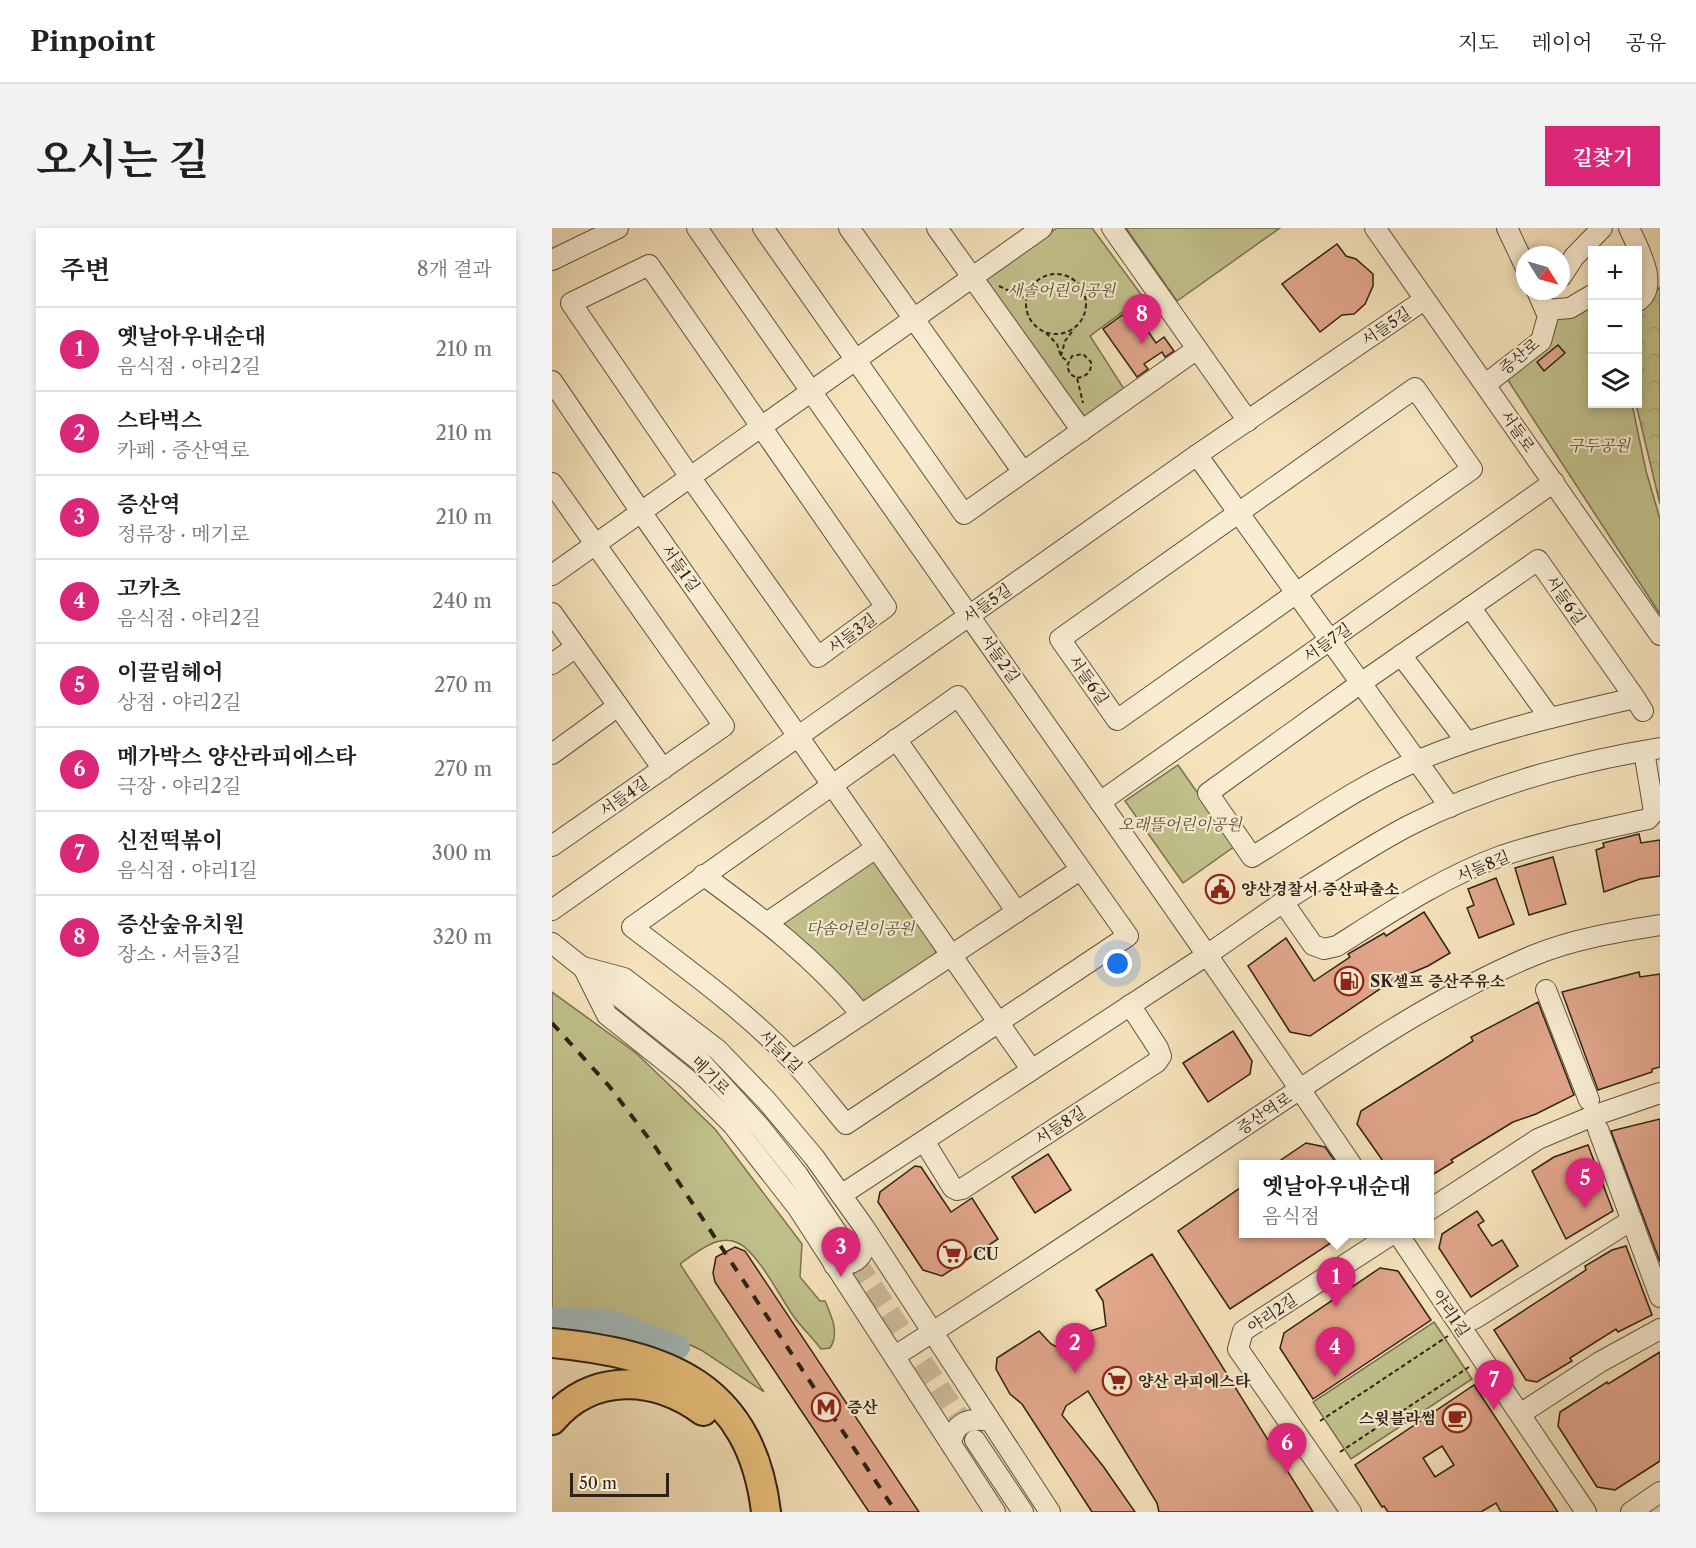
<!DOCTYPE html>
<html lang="ko">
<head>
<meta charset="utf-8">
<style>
  body { margin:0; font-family:"Libre Caslon Text","Noto Serif KR",serif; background:#f2f2f2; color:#202124 }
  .controls { position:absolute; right:18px; top:18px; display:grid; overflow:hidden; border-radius:0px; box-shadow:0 3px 9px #0003 }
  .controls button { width:54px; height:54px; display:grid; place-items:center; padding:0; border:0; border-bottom:2px solid #e0e0e0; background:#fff; color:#202124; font:30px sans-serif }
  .compass { position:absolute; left:964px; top:18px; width:54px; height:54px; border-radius:50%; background:#fff; box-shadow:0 3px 9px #0003; rotate:127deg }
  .scale { position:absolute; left:18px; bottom:15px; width:99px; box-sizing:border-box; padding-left:6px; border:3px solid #2e2115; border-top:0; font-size:16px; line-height:21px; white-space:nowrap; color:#2e2115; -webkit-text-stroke:4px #f9edd3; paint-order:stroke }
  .you { position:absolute; left:566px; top:736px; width:21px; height:21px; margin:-15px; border:4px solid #fff; border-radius:50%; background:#1a73e8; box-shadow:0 0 0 9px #1a73e833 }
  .badge { display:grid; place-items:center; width:39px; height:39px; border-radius:50%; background:#db2777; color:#fff; font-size:20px; font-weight:700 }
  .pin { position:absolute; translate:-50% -50px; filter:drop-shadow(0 2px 3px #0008) }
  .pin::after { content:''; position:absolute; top:32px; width:21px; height:18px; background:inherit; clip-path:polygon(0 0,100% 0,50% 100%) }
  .popup { position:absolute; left:687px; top:932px; width:195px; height:78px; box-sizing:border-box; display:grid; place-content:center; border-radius:0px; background:#fff; filter:drop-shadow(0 2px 4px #0005); font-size:20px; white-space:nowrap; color:#757577 }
  .popup b { font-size:22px; color:#202124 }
  .popup::after { content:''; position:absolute; left:50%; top:100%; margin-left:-12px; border:12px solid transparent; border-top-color:#fff }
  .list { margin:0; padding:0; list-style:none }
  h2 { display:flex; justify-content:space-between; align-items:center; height:78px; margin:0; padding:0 24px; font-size:26px }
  h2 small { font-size:20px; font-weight:400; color:#757577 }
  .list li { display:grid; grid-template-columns:39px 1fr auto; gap:18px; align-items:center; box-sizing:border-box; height:84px; padding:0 24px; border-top:2px solid #e0e0e0 }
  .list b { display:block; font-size:22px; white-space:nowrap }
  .list p { margin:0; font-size:20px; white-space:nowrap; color:#757577 }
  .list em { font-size:20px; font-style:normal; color:#757577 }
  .icon { flex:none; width:33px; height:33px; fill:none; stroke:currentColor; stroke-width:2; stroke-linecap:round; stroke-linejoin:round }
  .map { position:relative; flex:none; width:1108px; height:1284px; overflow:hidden; border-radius:0px }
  header { display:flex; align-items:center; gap:36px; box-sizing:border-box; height:84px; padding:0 30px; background:#fff; border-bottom:2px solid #e0e0e0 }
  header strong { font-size:28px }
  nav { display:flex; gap:33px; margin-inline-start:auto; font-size:21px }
  .intro { display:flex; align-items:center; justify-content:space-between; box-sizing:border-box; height:144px; padding:0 36px }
  h1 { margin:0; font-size:42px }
  .button { padding:15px 27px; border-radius:0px; background:#db2777; color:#fff; font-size:21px; font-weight:700 }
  main { display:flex; gap:36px; padding:0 36px }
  aside { flex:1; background:#fff; border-radius:0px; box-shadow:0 3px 9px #0003 }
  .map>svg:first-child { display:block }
</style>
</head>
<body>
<header>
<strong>Pinpoint</strong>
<nav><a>지도</a><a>레이어</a><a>공유</a></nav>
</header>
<div class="intro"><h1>오시는 길</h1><a class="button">길찾기</a></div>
<main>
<aside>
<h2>주변<small>8개 결과</small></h2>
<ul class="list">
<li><span class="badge">1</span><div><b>옛날아우내순대</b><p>음식점 · 야리2길</p></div><em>210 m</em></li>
<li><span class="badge">2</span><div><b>스타벅스</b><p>카페 · 증산역로</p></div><em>210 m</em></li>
<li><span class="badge">3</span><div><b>증산역</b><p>정류장 · 메기로</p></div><em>210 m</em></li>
<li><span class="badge">4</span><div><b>고카츠</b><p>음식점 · 야리2길</p></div><em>240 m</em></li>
<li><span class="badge">5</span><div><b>이끌림헤어</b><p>상점 · 야리2길</p></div><em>270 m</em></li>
<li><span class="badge">6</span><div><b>메가박스 양산라피에스타</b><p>극장 · 야리2길</p></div><em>270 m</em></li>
<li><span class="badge">7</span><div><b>신전떡볶이</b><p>음식점 · 야리1길</p></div><em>300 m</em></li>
<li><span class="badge">8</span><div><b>증산숲유치원</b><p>장소 · 서들3길</p></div><em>320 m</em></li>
</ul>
</aside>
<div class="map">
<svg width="1108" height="1284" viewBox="0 0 1108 1284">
  <defs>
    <pattern id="forest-crowns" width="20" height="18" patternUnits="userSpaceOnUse" patternTransform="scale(1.5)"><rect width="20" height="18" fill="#c2c28c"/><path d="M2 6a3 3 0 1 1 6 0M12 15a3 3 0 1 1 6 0" fill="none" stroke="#a7a678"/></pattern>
  </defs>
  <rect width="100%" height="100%" fill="#f6e3bc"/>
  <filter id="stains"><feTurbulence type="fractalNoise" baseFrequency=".00333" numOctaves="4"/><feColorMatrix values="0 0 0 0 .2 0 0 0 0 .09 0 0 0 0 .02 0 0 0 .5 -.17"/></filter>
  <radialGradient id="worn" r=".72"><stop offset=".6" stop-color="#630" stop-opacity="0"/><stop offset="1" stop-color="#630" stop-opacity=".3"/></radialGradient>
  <!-- green -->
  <g fill="#c2c28c" stroke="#787250" stroke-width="1.5">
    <polygon points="505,0 540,0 591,69 538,108 574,164 533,190 433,58 436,46"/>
    <polygon points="574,0 728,0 625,73"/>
    <polygon points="1040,81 1040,176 1080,176 1094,243 1108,291 1108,386 952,146 1005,85"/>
    <polygon points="626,537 683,618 631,655 573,573"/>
    <polygon points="316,633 325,634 384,719 383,730 320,773 308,772 232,702 232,691"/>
    <path d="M 0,764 L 84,825 L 163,901 L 250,1016 L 248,1049 L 268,1073 L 273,1073 C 279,1087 288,1105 278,1120 L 269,1121 C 261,1110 250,1100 242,1089 C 229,1071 206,1024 186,1015 C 167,1005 143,1025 128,1036 L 212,1164 L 149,1122 L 117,1107 L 52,1085 L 0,1084 Z"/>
    <polygon points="882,1094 920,1151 799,1231 761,1174"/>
  </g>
  <!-- forest -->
  <polygon fill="url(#forest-crowns)" stroke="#787250" stroke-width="1.5" points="1108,59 1108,276 1084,176 1086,176 1086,82"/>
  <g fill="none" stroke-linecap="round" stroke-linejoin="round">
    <!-- river -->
    <polyline stroke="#a3bbbd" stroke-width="24" points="0,1092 56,1093 126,1119"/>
  </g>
  <!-- building -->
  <g fill="#e2a68b" stroke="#2e2115" stroke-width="1.5" fill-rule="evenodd">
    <polygon points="785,16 794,28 804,31 821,46 821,58 813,76 802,86 790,87 768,104 730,56"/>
    <polygon points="580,80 604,115 612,109 622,123 613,129 610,124 592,136 596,141 585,149 551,101"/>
    <polygon points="1006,117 1013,125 992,143 985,134"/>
    <polygon points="1087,606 1089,615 1108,612 1108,648 1088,651 1052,664 1044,622 1052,619 1051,615"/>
    <polygon points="1001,629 1014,676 977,687 963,640"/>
    <polygon points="944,650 962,696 927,710 915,680 922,677 916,661"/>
    <polygon points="872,684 898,725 876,738 840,753 758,808 738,804 696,738 734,710 762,753 798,729 796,726 832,705 834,708"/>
    <polygon points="1087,744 1088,749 1108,746 1108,839 1100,841 1100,844 1046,862 1010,764"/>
    <polygon points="986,774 1022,867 984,886 961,894 899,932 901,934 877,949 877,936 833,936 805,896 809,883 921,813 919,809"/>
    <polygon points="681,803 700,833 698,846 656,874 631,835"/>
    <polygon points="1108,891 1108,1034 1059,903"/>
    <polygon points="754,915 773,919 785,936 723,936"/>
    <polygon points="1036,917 1061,983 1014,1011 980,943 1002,929"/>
    <polygon points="496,926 519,962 483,985 460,949"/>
    <polygon points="363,938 369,939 399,984 420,970 446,1011 390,1048 371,1042 326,974 328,964"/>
    <polygon points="691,958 691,1005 794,1005 678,1081 626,1003"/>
    <polygon points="925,983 932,993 926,997 940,1018 950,1012 966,1038 919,1069 887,1020 890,1006"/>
    <polygon points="1074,1018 1100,1087 1066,1104 1064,1101 1018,1130 1020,1133 985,1154 974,1152 942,1102 1034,1042 1033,1038 1060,1022"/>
    <polygon points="183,1019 193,1023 367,1284 317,1284 163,1054 161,1045 164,1029"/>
    <polygon points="600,1026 761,1284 607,1284 605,1275 536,1163 514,1178 510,1187 551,1238 583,1284 540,1284 470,1176 458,1166 444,1141 445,1130 487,1103 499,1116 522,1128 524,1114 529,1106 554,1098 551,1073 544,1062"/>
    <polygon points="828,1040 846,1043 879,1092 761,1171 728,1120 732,1105"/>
    <polygon points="1108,1124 1108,1233 1063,1262 1045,1259 1006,1198 1008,1184 1055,1154 1056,1156"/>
    <path d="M 922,1157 L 1006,1284 L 949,1284 L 944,1275 L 929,1284 L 836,1284 L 832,1278 L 830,1279 L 803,1237 ZM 890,1218 L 902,1237 L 883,1249 L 871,1230 Z"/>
  </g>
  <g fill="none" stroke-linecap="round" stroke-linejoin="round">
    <!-- minor-tunnel -->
    <polyline stroke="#cebc9b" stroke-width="20" stroke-dasharray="20 10" stroke-linecap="butt" points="288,1009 420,1208"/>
    <!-- minor casing -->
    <g stroke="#60523f" stroke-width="22">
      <g id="minor">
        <path d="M 145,0 C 362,313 585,621 799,936"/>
        <polyline points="211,0 412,286 645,121"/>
        <polyline points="297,0 471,244"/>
        <polyline points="385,0 530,203"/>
        <polyline points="560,0 696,193"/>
        <polyline points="823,0 1108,407"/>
        <polyline points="955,0 973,38"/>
        <path d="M 1077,0 C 1086,20 1108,57 1086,73"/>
        <polyline points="0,32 66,0"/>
        <polygon points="97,37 334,379 266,429 138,249 19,75"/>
        <polyline points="1009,49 1022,29 1050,0"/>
        <polyline points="994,82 1018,80 1040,67"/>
        <polyline points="0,153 89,284 479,841"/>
        <polyline points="934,156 989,113 996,88 985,63"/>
        <polygon points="863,160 920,241 565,492 508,411"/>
        <polyline points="645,227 898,579"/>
        <polyline points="0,255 172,498 0,618"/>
        <polyline points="0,347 490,0"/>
        <polyline points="918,379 998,490"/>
        <polyline points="0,385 111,541"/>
        <polyline points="849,427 914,513"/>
        <polyline points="0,436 24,419"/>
        <path d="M 406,468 L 576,708 L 294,896 C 276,875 259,852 240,832 C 192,782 135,741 80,699 Z"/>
        <path d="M 1083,470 C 1010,487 936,503 867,532 C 809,556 754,596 700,629 L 656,565 L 809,455 L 986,332 L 1083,470 L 1091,483"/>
        <polyline points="344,511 465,684"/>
        <polyline points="0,526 66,478"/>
        <polyline points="548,574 1002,254"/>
        <path d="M 151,647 C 210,690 262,729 309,786"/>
        <path d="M 731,674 C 772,648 813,621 856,598 C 934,558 1022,534 1108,520"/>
        <polyline points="0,682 645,227 872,72"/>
        <polyline points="216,694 324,620"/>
        <polyline points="0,715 149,834 208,899 246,947 288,1009"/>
        <polyline points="31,739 72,750 166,822 214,872 262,929 312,999 498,1284"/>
        <polyline points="31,739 55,787 135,851 181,897 246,980 443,1284"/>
        <polyline points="994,762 1037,872"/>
        <polyline points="241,832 528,642"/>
        <polyline points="1046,901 1108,1069"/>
        <polyline points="372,913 401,960 405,962 410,961 605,834 609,828 606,820 578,777"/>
        <path d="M 289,967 L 655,727 L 731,674 L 761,717 L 772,721 L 785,718 C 837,685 891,649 949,628 C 997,612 1046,602 1096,591 L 1102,584 L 1092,523"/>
        <polyline points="877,982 986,911 1041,888 1108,865"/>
        <polyline points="846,1006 1034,1284"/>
        <path d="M 282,1037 C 306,1038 311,1029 317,1007"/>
        <polyline points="922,1091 1080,992"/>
        <path d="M 343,1128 C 455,1057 566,983 676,909 C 773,845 873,773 980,728 C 1020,711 1065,704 1108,697"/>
        <polyline points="968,1186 1048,1134 1108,1101"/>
        <polyline points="423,1212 471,1284"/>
        <path d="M 399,1216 C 402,1194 418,1189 438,1193"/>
        <polyline points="799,1284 686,1121 691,1103 840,1006"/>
        <polyline points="1079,1284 1108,1264"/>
      </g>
    </g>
    <!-- highway casing -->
    <g stroke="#2e2115" stroke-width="32">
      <g id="highway">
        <path d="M 0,1115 C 114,1126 199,1157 214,1284"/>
        <path d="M 0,1192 C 41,1144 103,1148 151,1183"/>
      </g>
    </g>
    <!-- path -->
    <g stroke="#2e2115" stroke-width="2" stroke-dasharray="4.5 3" stroke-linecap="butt">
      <circle cx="504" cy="76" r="30"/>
      <polyline points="447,58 474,71"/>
      <polyline points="494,105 505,116 509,128 515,133"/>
      <polyline points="509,128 513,113 522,101"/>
      <path d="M 525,150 C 534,149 540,144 539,134 L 531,126 L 520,128 L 515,138 L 518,146 L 525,150 L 531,175"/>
      <polyline points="768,1193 896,1108"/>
      <polyline points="788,1224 917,1139"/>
    </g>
    <!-- minor -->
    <use href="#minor" stroke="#f9edd3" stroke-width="20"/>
    <!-- highway -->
    <use href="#highway" stroke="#ebc27e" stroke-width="28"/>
    <!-- rail -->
    <polyline stroke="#2e2115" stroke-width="4" stroke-dasharray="10 10" stroke-linecap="butt" points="0,795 57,858 104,920 344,1284"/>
  </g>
  <!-- icons -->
  <defs>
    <g id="civic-ring" transform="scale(1.5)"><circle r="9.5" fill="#f9edd3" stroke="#8f2418" stroke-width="1.5"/><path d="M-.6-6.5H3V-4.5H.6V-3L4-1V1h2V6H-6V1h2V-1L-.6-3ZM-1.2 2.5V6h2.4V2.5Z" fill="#8f2418"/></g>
    <g id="fuel-ring" transform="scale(1.5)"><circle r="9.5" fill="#f9edd3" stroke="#8f2418" stroke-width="1.5"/><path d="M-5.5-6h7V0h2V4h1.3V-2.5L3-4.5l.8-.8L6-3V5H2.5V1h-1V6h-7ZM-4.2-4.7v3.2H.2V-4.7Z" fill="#8f2418"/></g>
    <g id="supermarket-ring" transform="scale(1.5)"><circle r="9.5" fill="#f9edd3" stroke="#8f2418" stroke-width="1.5"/><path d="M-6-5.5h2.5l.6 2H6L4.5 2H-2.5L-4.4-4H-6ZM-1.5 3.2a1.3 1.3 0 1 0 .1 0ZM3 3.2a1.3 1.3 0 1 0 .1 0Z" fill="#8f2418"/></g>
    <g id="metro-ring" transform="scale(1.5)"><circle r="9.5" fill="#f9edd3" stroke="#8f2418" stroke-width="1.5"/><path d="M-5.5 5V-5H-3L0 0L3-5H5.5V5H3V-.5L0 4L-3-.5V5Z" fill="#8f2418"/></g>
    <g id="cafe-ring" transform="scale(1.5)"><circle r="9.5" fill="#f9edd3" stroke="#8f2418" stroke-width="1.5"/><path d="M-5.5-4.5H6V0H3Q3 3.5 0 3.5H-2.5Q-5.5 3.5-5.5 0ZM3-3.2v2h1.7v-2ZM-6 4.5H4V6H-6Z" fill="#8f2418"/></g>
  </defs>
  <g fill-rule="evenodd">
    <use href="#civic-ring" x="668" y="661"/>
    <use href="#fuel-ring" x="797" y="753"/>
    <use href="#supermarket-ring" x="400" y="1026"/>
    <use href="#supermarket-ring" x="565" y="1153"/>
    <use href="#metro-ring" x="274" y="1179"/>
    <use href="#cafe-ring" x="905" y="1190"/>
  </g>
  <g text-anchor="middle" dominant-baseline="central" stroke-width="4.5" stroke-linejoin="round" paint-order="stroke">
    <!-- park labels -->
    <g font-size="16" font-style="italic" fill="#5a5139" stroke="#f9edd3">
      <text x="509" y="62">새솔어린이공원</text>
      <text x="1047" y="217">구두공원</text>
      <text x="628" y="596">오래뜰어린이공원</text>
      <text x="308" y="700">다솜어린이공원</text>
    </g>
    <!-- street labels -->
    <g font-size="16" fill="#2e2115" stroke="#f9edd3">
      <text transform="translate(834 98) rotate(-34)">서들5길</text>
      <text transform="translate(967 128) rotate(-40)">증산로</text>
      <text transform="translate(966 203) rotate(55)">서들로</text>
      <text transform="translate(129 340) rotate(55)">서들1길</text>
      <text transform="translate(1014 372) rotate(55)">서들6길</text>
      <text transform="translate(435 375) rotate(-35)">서들5길</text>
      <text transform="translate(300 405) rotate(-36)">서들3길</text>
      <text transform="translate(775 414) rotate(-35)">서들7길</text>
      <text transform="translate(448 430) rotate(55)">서들2길</text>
      <text transform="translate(537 452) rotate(55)">서들6길</text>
      <text transform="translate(72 568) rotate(-35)">서들4길</text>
      <text transform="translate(931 638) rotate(-23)">서들8길</text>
      <text transform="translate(229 823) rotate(45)">서들1길</text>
      <text transform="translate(159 847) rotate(45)">메기로</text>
      <text transform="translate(712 885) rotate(-34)">증산역로</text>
      <text transform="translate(508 897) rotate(-33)">서들8길</text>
      <text transform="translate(720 1085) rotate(-34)">야리2길</text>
      <text transform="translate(899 1085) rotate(56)">야리1길</text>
    </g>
    <!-- poi labels -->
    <g font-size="16" font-weight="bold" fill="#2e2115" stroke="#f9edd3" text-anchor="start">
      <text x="689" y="661">양산경찰서 증산파출소</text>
      <text x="818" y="753">SK셀프 증산주유소</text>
      <text x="421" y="1026">CU</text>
      <text x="586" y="1153">양산 라피에스타</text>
      <text x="295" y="1179">증산</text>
      <text x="884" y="1190" text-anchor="end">스윗블라썸</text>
    </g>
  </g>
  <rect width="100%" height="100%" filter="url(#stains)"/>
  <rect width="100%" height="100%" fill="url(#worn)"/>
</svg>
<div class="controls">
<button>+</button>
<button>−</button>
<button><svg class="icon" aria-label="layers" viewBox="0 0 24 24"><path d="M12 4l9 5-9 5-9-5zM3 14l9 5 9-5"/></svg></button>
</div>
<svg class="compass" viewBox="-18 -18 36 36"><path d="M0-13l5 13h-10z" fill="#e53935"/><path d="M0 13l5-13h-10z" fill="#757577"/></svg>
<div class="scale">50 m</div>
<div class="you"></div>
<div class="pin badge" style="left:784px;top:1079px">1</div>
<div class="popup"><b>옛날아우내순대</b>음식점</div>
<div class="pin badge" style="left:523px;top:1145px">2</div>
<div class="pin badge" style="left:289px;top:1049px">3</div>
<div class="pin badge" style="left:783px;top:1149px">4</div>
<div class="pin badge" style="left:1033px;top:980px">5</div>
<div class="pin badge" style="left:735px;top:1245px">6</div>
<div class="pin badge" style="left:942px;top:1182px">7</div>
<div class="pin badge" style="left:590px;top:116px">8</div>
</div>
</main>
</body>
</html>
